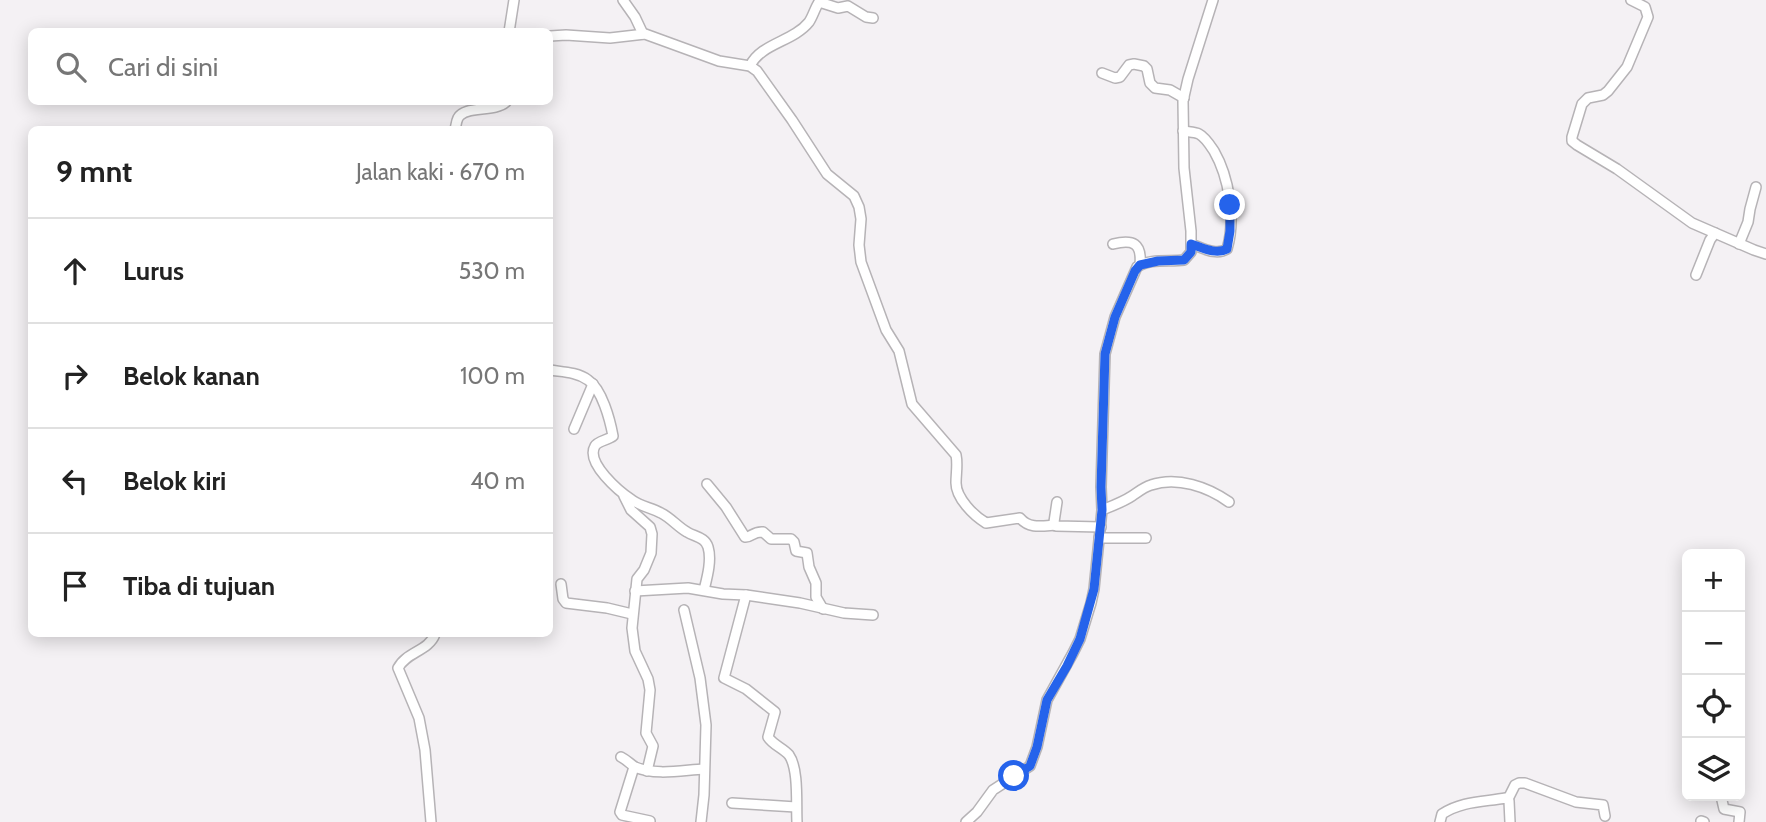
<!DOCTYPE html>
<html lang="id">
<head>
<meta charset="utf-8">
<style>
  body { margin:0; font-family:Cabin,sans-serif; background:#f2f2f2; color:#222 }
  .controls { position:absolute; right:21px; bottom:21px; display:grid; overflow:hidden; border-radius:10px; box-shadow:0 4px 18px #0003 }
  .controls button { width:63px; height:63px; display:grid; place-items:center; padding:0; border:0; border-bottom:2px solid #e0e0e0; background:#fff; color:#222; font:35px sans-serif }
  .stop { position:absolute; width:21px; height:21px; margin:-16px; border:5px solid #2563eb; border-radius:50%; background:#fff }
  .stop.end { background:#2563eb; border-color:#fff; box-shadow:0 2px 7px #0008 }
  .list { margin:0; padding:0; list-style:none }
  h2 { display:flex; justify-content:space-between; align-items:center; height:91px; margin:0; padding:0 28px; font-size:30px }
  h2 small { font-size:23px; font-weight:400; color:#767676 }
  .list li { display:grid; grid-template-columns:46px 1fr auto; gap:21px; align-items:center; box-sizing:border-box; height:105px; padding:0 28px; border-top:2px solid #e0e0e0 }
  .list b { display:block; font-size:26px; white-space:nowrap }
  .list em { font-size:23px; font-style:normal; color:#767676 }
  .icon { flex:none; width:38px; height:38px; fill:none; stroke:currentColor; stroke-width:2; stroke-linecap:round; stroke-linejoin:round }
  .map { position:relative; flex:none; width:1766px; height:822px; overflow:hidden }
  .search { position:absolute; background:#fff; box-shadow:0 4px 18px #0003; left:28px; top:28px; width:525px; height:77px; display:flex; align-items:center; gap:18px; box-sizing:border-box; padding:0 24px; border-radius:10px; color:#767676; font-size:26px }
  .panel { position:absolute; background:#fff; box-shadow:0 4px 18px #0003; left:28px; top:126px; width:525px; height:511px; border-radius:10px }
  .map>svg:first-child { display:block }
</style>
</head>
<body>
<div class="map">
<svg width="1766" height="822" viewBox="0 0 1766 822">
  <rect width="100%" height="100%" fill="#f4f1f4"/>
  <g fill="none" stroke-linecap="round" stroke-linejoin="round">
    <!-- minor casing -->
    <g stroke="#b6b3b6" stroke-width="12">
      <g id="minor">
        <polyline points="623,0 635,17 643,34"/>
        <polyline points="1631,0 1645,7 1648,17 1627,67 1608,91 1603,95 1588,98 1582,104 1572,137 1572,141 1577,145 1617,169 1692,223 1754,250 1766,254"/>
        <polyline points="509,32 514,0"/>
        <path d="M 550,36 L 566,35 L 610,38 L 645,34 L 719,61 L 750,66 L 757,71 L 792,120 L 827,174 L 854,196 L 859,207 L 861,219 L 859,245 L 861,262 L 886,330 L 899,351 L 912,404 L 956,455 C 958,464 956,473 956,483 C 956,498 974,516 986,523 L 1020,518 C 1029,529 1042,526 1055,525"/>
        <path d="M 750,66 C 761,43 793,42 809,22 C 813,16 815,8 819,2 L 838,8 L 848,6 L 866,17 L 873,18"/>
        <polyline points="1102,73 1115,78 1120,77 1129,65 1134,64 1144,66 1147,69 1150,83 1155,88 1170,90 1184,98"/>
        <path d="M 455,130 C 456,126 456,122 458,118 C 465,105 494,113 506,102"/>
        <path d="M 1183,131 C 1188,132 1195,132 1199,134 C 1205,137 1210,145 1214,151 C 1229,177 1236,219 1227,249 C 1216,256 1203,248 1191,244"/>
        <path d="M 1113,244 C 1133,239 1142,243 1140,265"/>
        <polyline points="1739,244 1748,222 1750,209 1756,187"/>
        <polyline points="1696,275 1710,240 1715,233"/>
        <path d="M 550,370 C 562,372 577,372 588,380 C 602,389 610,420 613,436 C 608,440 598,441 595,446 C 585,463 620,492 632,500 C 640,506 652,508 661,513 C 671,518 678,527 687,532 C 695,537 705,537 708,547 C 712,560 707,578 704,590"/>
        <polyline points="574,429 593,384"/>
        <path d="M 707,484 L 726,507 L 745,537 C 751,538 753,531 763,532 L 771,539 L 791,539 L 794,542 L 796,551 L 807,553 L 809,567 L 816,583 L 816,597 L 823,609"/>
        <polyline points="624,496 631,510 650,527 652,534 651,553 644,570 637,579 632,628 635,651 648,679 650,690 646,733 653,746 647,771"/>
        <polyline points="1057,502 1054,522 1056,526 1101,527"/>
        <path d="M 1102,510 C 1112,506 1123,502 1132,496 C 1138,492 1144,487 1151,485 C 1177,476 1208,487 1229,502"/>
        <polyline points="1099,538 1146,538"/>
        <polyline points="561,584 563,599 566,603 607,608 632,614"/>
        <polyline points="635,591 688,588 723,594 746,595 800,603 844,613 873,615"/>
        <path d="M 746,595 L 724,678 L 746,689 L 775,712 L 768,737 C 773,745 783,748 789,755 C 799,769 796,805 797,822"/>
        <polyline points="684,610 700,678 706,725 704,795 701,822"/>
        <path d="M 621,757 C 627,760 630,764 635,767 C 656,776 683,770 704,769"/>
        <polyline points="634,767 620,812 622,815 650,821"/>
        <polyline points="1721,796 1724,809 1740,812 1739,822"/>
        <polyline points="1508,799 1515,785 1519,783 1525,783 1576,802 1603,805 1605,816"/>
        <polyline points="732,803 796,807"/>
        <polyline points="1701,821 1704,822"/>
        <path d="M 431,822 L 425,750 L 419,718 L 398,668 C 406,652 429,651 435,634"/>
        <path d="M 966,822 L 977,812 L 993,790 L 1030,766 L 1037,747 L 1047,700 L 1073,653 L 1080,639 L 1091,603 L 1094,589 L 1102,510 L 1101,487 L 1105,354 L 1115,317 L 1137,267 C 1150,258 1169,262 1184,260 L 1191,252 L 1191,231 L 1184,168 L 1183,101 L 1188,79 L 1213,0"/>
        <path d="M 1440,822 L 1442,814 C 1462,801 1483,802 1506,798 L 1509,801 L 1510,822"/>
      </g>
    </g>
    <!-- minor -->
    <use href="#minor" stroke="#fff" stroke-width="9"/>
  </g>
  <g fill="none" stroke-linecap="round" stroke-linejoin="round">
    <!-- route -->
    <path stroke="#2563eb" stroke-width="9" d="M 1014,776 L 1030,766 L 1037,747 L 1047,700 L 1067,666 L 1080,639 L 1094,589 L 1102,510 L 1101,487 L 1105,354 L 1115,317 L 1135,271 L 1140,265 L 1158,261 L 1184,260 L 1191,252 L 1191,244 C 1203,248 1216,255 1227,249 L 1230,231 L 1230,205"/>
  </g>
</svg>
<div class="controls">
<button>+</button>
<button>−</button>
<button><svg class="icon" aria-label="locate" viewBox="0 0 24 24"><circle cx="12" cy="12" r="6"/><path d="M12 2v4M12 18v4M2 12h4M18 12h4"/></svg></button>
<button><svg class="icon" aria-label="layers" viewBox="0 0 24 24"><path d="M12 4l9 5-9 5-9-5zM3 14l9 5 9-5"/></svg></button>
</div>
<div class="stop" style="left:1014px;top:776px"></div>
<div class="stop end" style="left:1230px;top:205px"></div>
<div class="search"><svg class="icon" aria-label="search" viewBox="0 0 24 24"><circle cx="10" cy="10" r="6"/><path d="M15 15l6 6"/></svg>Cari di sini</div>
<section class="panel">
<h2>9 mnt<small>Jalan kaki · 670 m</small></h2>
<ul class="list">
<li><svg class="icon" aria-label="ahead" viewBox="0 0 24 24"><path d="M12 20V5M6 11l6-6 6 6"/></svg><div><b>Lurus</b></div><em>530 m</em></li>
<li><svg class="icon" aria-label="right" viewBox="0 0 24 24"><path d="M7 20v-9h11M14 6l5 5-5 5"/></svg><div><b>Belok kanan</b></div><em>100 m</em></li>
<li><svg class="icon" aria-label="left" viewBox="0 0 24 24"><path d="M17 20v-9H6M10 6l-5 5 5 5"/></svg><div><b>Belok kiri</b></div><em>40 m</em></li>
<li><svg class="icon" aria-label="arrive" viewBox="0 0 24 24"><path d="M6 21V4h12l-3 4 3 4H6"/></svg><div><b>Tiba di tujuan</b></div></li>
</ul>
</section>
</div>
</body>
</html>
